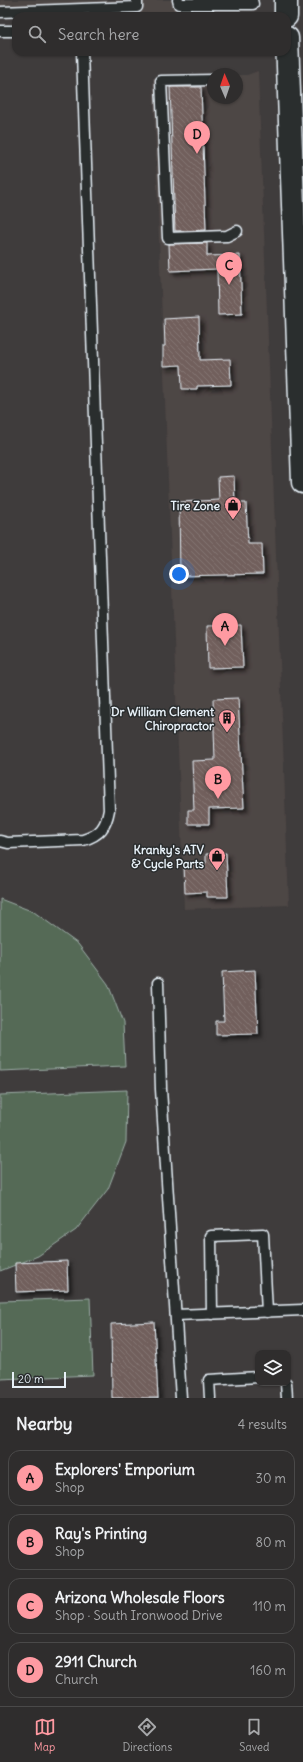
<!DOCTYPE html>
<html lang="en">
<head>
<meta charset="utf-8">
<style>
  body { margin:0; font-family:Delius,sans-serif; background:#373535; color:#f1f3f6 }
  .controls { position:absolute; right:12px; bottom:12px; display:grid; overflow:hidden; border-radius:8px; box-shadow:0 1px 3px #0004 }
  .controls button { width:36px; height:36px; display:grid; place-items:center; padding:0; border:0; border-bottom:1px solid #4a4949; background:#2f2d2d; color:#f1f3f6; font:20px sans-serif }
  .compass { position:absolute; left:207px; top:68px; width:36px; height:36px; border-radius:50%; background:#2f2d2d; box-shadow:0 1px 3px #0004; rotate:358deg }
  .scale { position:absolute; left:12px; bottom:10px; width:54px; box-sizing:border-box; padding-left:4px; border:2px solid #e8f1f8; border-top:0; font-size:11px; line-height:14px; white-space:nowrap; color:#e8f1f8; -webkit-text-stroke:3px #2a2d2e; paint-order:stroke }
  .you { position:absolute; left:179px; top:574px; width:14px; height:14px; margin:-10px; border:3px solid #fff; border-radius:50%; background:#1a73e8; box-shadow:0 0 0 6px #1a73e833 }
  .badge { display:grid; place-items:center; width:26px; height:26px; border-radius:50%; background:#ff9aa2; color:#111; font-size:13px; font-weight:700 }
  .pin { position:absolute; translate:-50% -33px; filter:drop-shadow(0 1px 2px #0008) }
  .pin::after { content:''; position:absolute; top:21px; width:14px; height:12px; background:inherit; clip-path:polygon(0 0,100% 0,50% 100%) }
  .list { margin:0; padding:0; list-style:none }
  h2 { display:flex; justify-content:space-between; align-items:center; height:52px; margin:0; padding:0 16px; font-size:17px }
  h2 small { font-size:13px; font-weight:400; color:#a7a8aa }
  .list li { display:grid; grid-template-columns:26px 1fr auto; gap:12px; align-items:center; box-sizing:border-box; height:56px; margin:0 8px 8px; padding:0 8px; border:1px solid #4a4949; border-radius:12px }
  .list b { display:block; font-size:15px; white-space:nowrap }
  .list p { margin:0; font-size:13px; white-space:nowrap; color:#a7a8aa }
  .list em { font-size:13px; font-style:normal; color:#a7a8aa }
  .icon { flex:none; width:22px; height:22px; fill:none; stroke:currentColor; stroke-width:2; stroke-linecap:round; stroke-linejoin:round }
  .map { position:relative; flex:none; width:303px; height:1398px; overflow:hidden }
  .search { position:absolute; background:#2f2d2d; box-shadow:0 1px 3px #0004; left:12px; right:12px; top:12px; height:44px; display:flex; align-items:center; gap:10px; box-sizing:border-box; padding:0 14px; border-radius:12px; color:#a7a8aa; font-size:15px }
  .sheet { height:308px; background:#2f2d2d }
  nav { display:flex; justify-content:space-around; align-items:center; box-sizing:border-box; height:56px; border-top:1px solid #4a4949; background:#2f2d2d; font-size:11px; color:#a7a8aa }
  nav a { display:grid; justify-items:center; gap:2px }
  nav .on { color:#ff9aa2 }
  .map>svg:first-child { display:block }
</style>
</head>
<body>
<div class="map">
<svg width="303" height="1398" viewBox="0 0 303 1398">
  <defs>
    <pattern id="building-back-hatch" width="6" height="6" patternUnits="userSpaceOnUse"><rect width="6" height="6" fill="#715f5b"/><path d="M-1 5l2 2M0 0l6 6M5-1l2 2" fill="none" stroke="#857673"/></pattern>
    <filter id="shadow"><feDropShadow dx="3.5" dy="3.5" stdDeviation="2" flood-color="#0009"/></filter>
  </defs>
  <rect width="100%" height="100%" fill="#3f3c3c"/>
  <filter id="ink" filterUnits="userSpaceOnUse"><feTurbulence type="fractalNoise" baseFrequency=".025" numOctaves="2"/><feDisplacementMap in="SourceGraphic" scale="8" xChannelSelector="R" yChannelSelector="G"/><feConvolveMatrix kernelMatrix="1 2 1 2 8 2 1 2 1" color-interpolation-filters="sRGB"/></filter>
  <g filter="url(#ink)">
    <!-- built -->
    <g fill="#4e4645">
      <polygon points="0,0 256,0 256,10 67,16 16,16 16,17 0,18"/>
      <polygon points="258,71 289,905 184,909 153,78 213,76 213,98 237,98 237,75 247,75"/>
    </g>
    <!-- pitch -->
    <g fill="#556b57" stroke="#9eaea8">
      <polygon points="0,899 34,912 78,944 108,984 123,1023 125,1066 0,1071"/>
      <polygon points="127,1090 126,1142 108,1189 76,1230 38,1256 0,1271 0,1095"/>
      <polygon points="90,1298 93,1375 0,1379 0,1301"/>
    </g>
    <!-- building -->
    <g fill="url(#building-back-hatch)" stroke="#e8f1f8" filter="url(#shadow)">
      <polygon points="170,87 201,87 206,230 175,231"/>
      <polygon points="207,243 207,256 240,255 242,314 218,315 217,269 170,271 169,244"/>
      <polygon points="199,317 200,360 230,359 231,385 197,386 197,389 182,389 181,365 163,366 163,346 165,346 164,319"/>
      <polygon points="234,476 235,503 246,503 248,544 262,544 263,574 180,576 179,502 219,500 218,477"/>
      <polygon points="241,625 243,667 208,668 207,626"/>
      <polygon points="238,698 244,808 209,809 209,824 188,824 188,810 194,810 192,761 215,760 213,699"/>
      <polygon points="226,853 228,897 207,897 207,892 185,893 184,864 206,863 206,854"/>
      <polygon points="255,970 258,1034 216,1035 216,1021 224,1021 222,972"/>
      <polygon points="67,1261 68,1290 16,1292 15,1263"/>
      <polygon points="154,1322 158,1398 112,1398 111,1324"/>
    </g>
    <g fill="none" stroke-linecap="round" stroke-linejoin="round">
      <!-- service casing -->
      <g stroke="#e8f1f8" stroke-width="13">
        <g id="service">
          <polyline points="178,0 179,4 253,4 252,0"/>
          <polyline points="0,12 137,7 137,0"/>
          <polyline points="0,31 16,31"/>
          <polyline points="213,80 161,81 168,238 227,236 237,231"/>
          <path d="M 0,841 L 8,843 L 83,840 C 100,835 106,827 109,810 L 82,52"/>
          <polyline points="158,983 161,1089 181,1398"/>
          <polyline points="212,1314 211,1236 263,1234 267,1312"/>
          <polyline points="176,1315 303,1310"/>
          <polyline points="286,1383 287,1398"/>
          <polyline points="210,1398 209,1380 258,1377"/>
        </g>
      </g>
      <!-- primary casing -->
      <g stroke="#e8f1f8" stroke-width="25">
        <g id="primary">
          <polyline points="286,0 286,16"/>
          <polyline points="287,38 303,482"/>
        </g>
      </g>
      <!-- service -->
      <use href="#service" stroke="#2a2d2e" stroke-width="10"/>
      <!-- primary -->
      <use href="#primary" stroke="#2a2d2e" stroke-width="22"/>
    </g>
  </g>
  <!-- icons -->
  <defs>
    <g id="shop-pin" transform="scale(0.9)"><path d="M0 17L-7.5 6A9.5 9.5 0 1 1 7.5 6Z" fill="#ff9aa2" stroke="#2a2d2e"/><path d="M-5-2.5h2.3a2.7 3.5 0 0 1 5.4 0H5L5.5 6h-11ZM-1.5-2.5h3a1.5 2.3 0 0 0-3 0Z" fill="#111"/></g>
    <g id="building-pin" transform="scale(0.9)"><path d="M0 17L-7.5 6A9.5 9.5 0 1 1 7.5 6Z" fill="#ff9aa2" stroke="#2a2d2e"/><path d="M-4-6H4V6H1V3H-1V6H-4ZM-2.5-4.3h1.7v1.8h-1.7ZM.8-4.3h1.7v1.8H.8ZM-2.5-1h1.7V.8h-1.7ZM.8-1h1.7V.8H.8Z" fill="#111"/></g>
  </defs>
  <g fill-rule="evenodd">
    <use href="#shop-pin" x="233" y="505"/>
    <use href="#building-pin" x="227" y="718"/>
    <use href="#shop-pin" x="217" y="856"/>
  </g>
  <g text-anchor="middle" dominant-baseline="central" stroke-width="3" stroke-linejoin="round" paint-order="stroke">
    <!-- poi labels -->
    <g font-size="12" font-weight="bold" fill="#e8f1f8" stroke="#2a2d2e" text-anchor="end">
      <text x="220" y="505">Tire Zone</text>
      <text x="214" y="711">Dr William Clement<tspan x="214" dy="14">Chiropractor</tspan></text>
      <text x="204" y="849">Kranky's ATV<tspan x="204" dy="14">&amp; Cycle Parts</tspan></text>
    </g>
  </g>
</svg>
<div class="controls">
<button><svg class="icon" aria-label="layers" viewBox="0 0 24 24"><path d="M12 4l9 5-9 5-9-5zM3 14l9 5 9-5"/></svg></button>
</div>
<svg class="compass" viewBox="-18 -18 36 36"><path d="M0-13l5 13h-10z" fill="#e53935"/><path d="M0 13l5-13h-10z" fill="#a7a8aa"/></svg>
<div class="scale">20 m</div>
<div class="you"></div>
<div class="pin badge" style="left:225px;top:646px">A</div>
<div class="pin badge" style="left:218px;top:799px">B</div>
<div class="pin badge" style="left:229px;top:285px">C</div>
<div class="pin badge" style="left:197px;top:154px">D</div>
<div class="search"><svg class="icon" aria-label="search" viewBox="0 0 24 24"><circle cx="10" cy="10" r="6"/><path d="M15 15l6 6"/></svg>Search here</div>
</div>
<section class="sheet">
<h2>Nearby<small>4 results</small></h2>
<ul class="list">
<li><span class="badge">A</span><div><b>Explorers' Emporium</b><p>Shop</p></div><em>30 m</em></li>
<li><span class="badge">B</span><div><b>Ray's Printing</b><p>Shop</p></div><em>80 m</em></li>
<li><span class="badge">C</span><div><b>Arizona Wholesale Floors</b><p>Shop · South Ironwood Drive</p></div><em>110 m</em></li>
<li><span class="badge">D</span><div><b>2911 Church</b><p>Church</p></div><em>160 m</em></li>
</ul>
</section>
<nav>
<a class="on"><svg class="icon" aria-label="map" viewBox="0 0 24 24"><path d="M3 6l6-2 6 2 6-2v14l-6 2-6-2-6 2zM9 4v14M15 6v14"/></svg>Map</a>
<a><svg class="icon" aria-label="directions" viewBox="0 0 24 24"><path d="M12 3l9 9-9 9-9-9zM9 14v-3h6M13 9l2 2-2 2"/></svg>Directions</a>
<a><svg class="icon" aria-label="saved" viewBox="0 0 24 24"><path d="M7 4h10v16l-5-4-5 4z"/></svg>Saved</a>
</nav>
</body>
</html>
